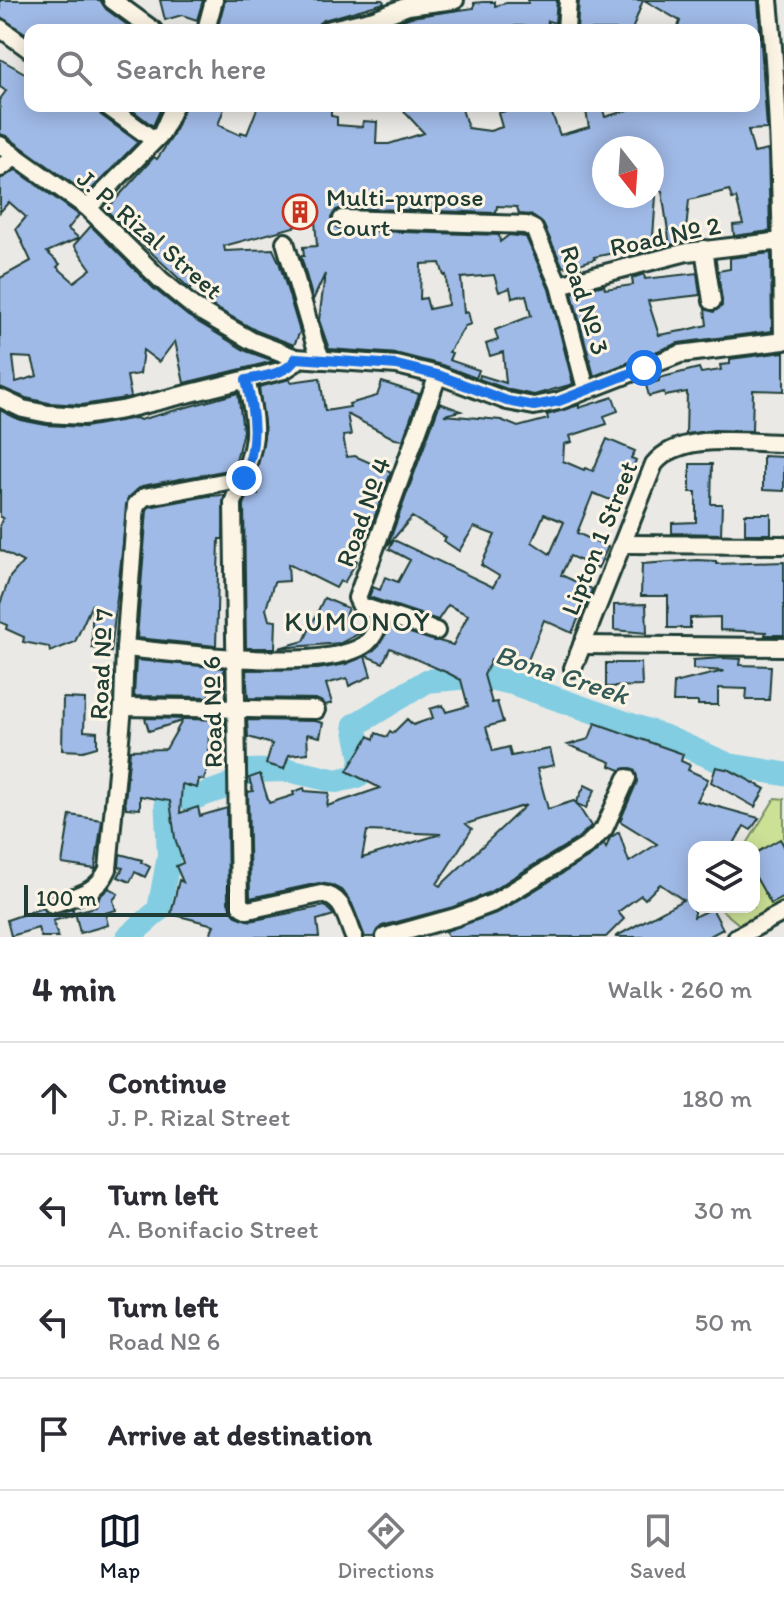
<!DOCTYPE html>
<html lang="en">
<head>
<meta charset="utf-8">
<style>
  body { margin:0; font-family:Itim,sans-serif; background:#f7f7f7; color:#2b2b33 }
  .controls { position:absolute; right:24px; bottom:24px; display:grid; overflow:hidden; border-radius:16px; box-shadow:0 4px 20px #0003 }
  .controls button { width:72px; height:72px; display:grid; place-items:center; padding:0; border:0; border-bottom:2px solid #e1e1e2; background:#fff; color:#2b2b33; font:40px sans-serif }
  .compass { position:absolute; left:592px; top:136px; width:72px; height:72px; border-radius:50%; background:#fff; box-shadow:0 4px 20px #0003; rotate:163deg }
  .scale { position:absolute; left:24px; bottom:20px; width:206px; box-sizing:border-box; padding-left:8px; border:4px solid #1f3d34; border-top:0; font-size:22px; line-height:28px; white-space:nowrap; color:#1f3d34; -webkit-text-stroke:6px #fcf5e5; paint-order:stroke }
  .stop { position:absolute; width:24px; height:24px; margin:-18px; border:6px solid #1a73e8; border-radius:50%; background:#fff }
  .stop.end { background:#1a73e8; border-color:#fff; box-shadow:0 2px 8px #0008 }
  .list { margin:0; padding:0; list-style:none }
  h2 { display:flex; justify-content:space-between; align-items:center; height:104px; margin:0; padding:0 32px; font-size:34px }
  h2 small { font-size:26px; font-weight:400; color:#7c7c81 }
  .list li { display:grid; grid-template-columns:52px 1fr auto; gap:24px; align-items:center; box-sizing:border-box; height:112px; padding:0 32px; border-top:2px solid #e1e1e2 }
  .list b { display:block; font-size:30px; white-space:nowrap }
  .list p { margin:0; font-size:26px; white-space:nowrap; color:#7c7c81 }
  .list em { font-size:26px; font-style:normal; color:#7c7c81 }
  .icon { flex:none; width:44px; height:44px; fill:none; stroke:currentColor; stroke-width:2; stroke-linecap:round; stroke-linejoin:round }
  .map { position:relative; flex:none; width:784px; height:937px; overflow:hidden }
  .search { position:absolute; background:#fff; box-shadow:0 4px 20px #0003; left:24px; right:24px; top:24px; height:88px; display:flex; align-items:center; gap:20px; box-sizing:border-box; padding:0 28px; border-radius:16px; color:#7c7c81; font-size:30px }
  .sheet { height:552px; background:#fff }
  nav { display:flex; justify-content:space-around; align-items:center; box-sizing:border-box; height:112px; border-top:2px solid #e1e1e2; background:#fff; font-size:22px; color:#7c7c81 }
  nav a { display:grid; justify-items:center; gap:4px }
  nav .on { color:#111827 }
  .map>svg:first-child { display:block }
</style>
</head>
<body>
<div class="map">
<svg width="784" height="937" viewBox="0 0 784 937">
  <rect width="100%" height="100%" fill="#eae9e5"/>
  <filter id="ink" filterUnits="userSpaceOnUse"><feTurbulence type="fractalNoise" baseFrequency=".0125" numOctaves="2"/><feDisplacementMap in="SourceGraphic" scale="16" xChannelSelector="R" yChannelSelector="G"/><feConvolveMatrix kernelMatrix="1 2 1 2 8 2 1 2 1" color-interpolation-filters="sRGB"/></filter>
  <g filter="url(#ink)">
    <!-- green -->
    <polygon fill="#cce196" stroke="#768f65" stroke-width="2" points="775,798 784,799 784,902 740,925 718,907 754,907 754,847 745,847"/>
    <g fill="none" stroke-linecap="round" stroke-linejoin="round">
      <!-- river -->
      <polyline stroke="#82cde2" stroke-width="24" points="128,937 159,910 169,856 166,795 191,799 228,786 248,771 288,770 336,781 359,776 362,759 355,725 427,681 479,676 512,683 663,736 729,765 784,774"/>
    </g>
    <!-- building -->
    <g fill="#a0bae7" stroke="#1f3d34" stroke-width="2" fill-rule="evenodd">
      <polygon points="0,0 100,0 106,9 134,30 30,30 30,36 0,17"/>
      <polygon points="160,0 203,0 197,20 182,15 165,20"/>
      <polygon points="225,0 383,0 384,3 324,20 319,23 316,30 217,30"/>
      <polygon points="528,0 557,0 555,23 548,21 547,26 515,26 515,30 438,30 438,25 415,30 375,30 411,17 474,8 474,3 483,2 495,2 495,6 506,3 528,3"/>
      <polygon points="579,0 643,0 632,30 577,30"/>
      <path d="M 644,0 L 758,0 L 767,129 L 748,130 L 754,153 L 768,150 L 770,231 L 734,236 L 733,225 L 743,224 L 736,198 L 732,199 L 729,190 L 689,200 L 685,241 L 670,245 L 662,191 L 654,191 L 655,148 L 604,148 L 604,196 L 656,196 L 652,250 L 639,253 L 618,252 L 594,257 L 595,259 L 579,264 L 581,268 L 571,271 L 569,266 L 563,267 L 543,224 L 531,215 L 519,214 L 517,207 L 497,206 L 496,213 L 342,208 L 336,210 L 331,218 L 333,225 L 342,230 L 499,235 L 500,242 L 509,235 L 526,237 L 549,289 L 573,384 L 534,395 L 510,390 L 479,379 L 480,375 L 506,383 L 503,352 L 490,356 L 486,344 L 498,340 L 495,330 L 531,316 L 526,295 L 512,298 L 510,288 L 499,292 L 494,275 L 461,278 L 464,313 L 468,312 L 471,324 L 465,326 L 449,352 L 452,353 L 449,360 L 479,370 L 476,378 L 442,365 L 399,354 L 329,349 L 319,320 L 325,274 L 313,300 L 301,256 L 304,256 L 303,247 L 317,246 L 315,221 L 224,246 L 225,251 L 273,249 L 279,262 L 300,332 L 294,345 L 257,331 L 211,305 L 215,298 L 193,285 L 190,289 L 106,210 L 154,157 L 157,159 L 172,137 L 185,106 L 225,106 L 218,125 L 240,135 L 241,132 L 247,134 L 258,106 L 331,106 L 331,116 L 337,117 L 337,125 L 362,127 L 363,121 L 377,122 L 376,144 L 389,144 L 424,133 L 399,106 L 461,106 L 468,128 L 490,131 L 502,127 L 498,113 L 524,106 L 549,106 L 560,135 L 589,127 L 585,106 L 602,106 L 605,117 L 628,110 L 627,106 L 754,106 L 754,30 L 677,30 L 680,21 ZM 440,263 L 444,276 L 446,275 L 448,305 L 429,309 L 426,298 L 420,299 L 421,264 Z"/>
      <polygon points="0,59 30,76 30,106 96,106 101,115 138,142 87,194 6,136 0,134 0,99 6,91 0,87"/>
      <polygon points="127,106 162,106 153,126"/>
      <path d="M 16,170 L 79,215 L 68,229 L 79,238 L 47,252 L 60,264 L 57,267 L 74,282 L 91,269 L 74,245 L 91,226 L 153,288 L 188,316 L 246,351 L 274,361 L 184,383 L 175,341 L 159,362 L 143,350 L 140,374 L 127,376 L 131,397 L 82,405 L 49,403 L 26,398 L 0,387 L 0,278 L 31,261 L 16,229 L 26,217 L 9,202 L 0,212 L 0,179 ZM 13,357 L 32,358 L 37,376 L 16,382 Z"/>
      <polygon points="771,253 772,331 678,343 594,376 572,293 604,285 605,289 633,285 632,278 644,274 645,279 697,273 700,295 648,301 659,335 687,330 707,325 705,309 714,312 722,306 718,271 730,269 730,258"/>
      <polygon points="784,352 784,391 753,390 752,431 714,430 686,434 687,392 665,396 664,392 649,396 646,385 659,381 659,378 699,368 701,373 721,370 720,365 730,364 730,359"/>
      <polygon points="320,378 325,411 350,407 349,404 377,396 382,382 419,394 403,440 395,439 347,414 351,435 343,436 347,457 355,456 391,472 365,543 353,559 357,561 344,583 340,581 336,588 288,564 289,581 274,582 266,609 269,620 276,621 275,648 246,648 244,505 248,495 258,494 257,469 265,431 259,387 290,379 291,382"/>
      <polygon points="238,393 243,431 234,469 142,486 128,498 111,652 92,648 92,604 75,642 50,652 49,647 23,642 24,637 6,629 7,625 0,622 0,604 10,577 23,562 0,550 0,524 3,518 0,517 0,410 20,420 46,425 85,427 136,418 140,420"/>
      <path d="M 613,397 L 618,411 L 604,416 L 607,424 L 570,436 L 572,442 L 564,444 L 563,461 L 584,470 L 585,468 L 593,471 L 607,439 L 635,451 L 631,458 L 636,460 L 618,503 L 593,493 L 577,533 L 608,547 L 598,568 L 570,556 L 561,575 L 592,589 L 584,611 L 582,610 L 572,633 L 544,620 L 524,670 L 498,658 L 496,662 L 491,660 L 484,675 L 492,703 L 497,702 L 503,722 L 486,727 L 493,751 L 509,747 L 511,756 L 550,749 L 554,765 L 537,769 L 548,809 L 574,801 L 576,803 L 585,785 L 595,790 L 586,808 L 577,804 L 591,826 L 578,838 L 488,893 L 453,907 L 382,926 L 377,930 L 374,937 L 365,937 L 352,904 L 343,891 L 331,885 L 319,883 L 250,898 L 248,792 L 253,791 L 249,778 L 260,774 L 269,803 L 294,795 L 293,792 L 304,788 L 305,791 L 329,793 L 327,806 L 354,797 L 380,788 L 347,771 L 369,736 L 374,739 L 376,733 L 387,737 L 390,731 L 393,733 L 407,719 L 413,725 L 433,718 L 430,709 L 443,705 L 446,712 L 468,706 L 461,680 L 448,673 L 390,648 L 383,663 L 366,656 L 379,645 L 390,627 L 453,645 L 468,615 L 448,605 L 438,620 L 369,597 L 373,587 L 380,590 L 385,577 L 398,582 L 410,560 L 389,549 L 394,540 L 493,587 L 499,576 L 481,565 L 495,535 L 474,527 L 459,551 L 444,541 L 446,538 L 412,517 L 388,545 L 440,403 L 461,411 L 444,415 L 501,420 L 518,427 L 548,419 L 547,415 L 579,405 L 579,408 ZM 544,514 L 564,522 L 550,554 L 532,542 ZM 526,805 L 440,886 L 437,884 L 472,829 L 466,824 ZM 367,831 L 441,834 L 362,858 Z"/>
      <polygon points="763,456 784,457 784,491 763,490"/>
      <polygon points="690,464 712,464 711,504 722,504 721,534 672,533 672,523 696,522 696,492 690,492"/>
      <polygon points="224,495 223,539 219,539 216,646 137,638 147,510 149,507 208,496"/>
      <rect x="745" y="514" width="26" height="20"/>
      <polygon points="697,560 716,561 716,564 784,562 784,635 765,635 766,632 720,630 720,617 690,618 690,628 668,628 668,596 641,596 642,564"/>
      <polygon points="324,598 348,608 343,621 362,632 341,643 279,648 304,641"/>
      <polygon points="646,604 647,633 614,630 614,605"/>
      <polygon points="365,656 371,676 349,686 347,678 326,684 332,703 326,705 316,699 248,698 246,670 318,669 346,664"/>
      <polygon points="723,658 741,659 740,665 771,666 769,700 746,700 747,689 718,688 718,705 698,705 698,702 673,702 674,683 724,671 693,669 693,660"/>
      <polygon points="136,660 224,668 225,691 209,690 209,697 134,696"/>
      <polygon points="606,663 641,663 642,686 606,687"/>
      <polygon points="63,698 85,699 84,731 97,732 97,747 83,751 62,750"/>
      <polygon points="145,718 225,720 225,732 209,733 208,756 211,756 204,780 199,779 197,788 182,784 180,813 198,807 200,816 227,808 228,902 236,916 250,921 325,906 334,915 317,920 319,937 209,937 214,925 171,914 179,880 183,882 176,866 183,863 175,838 170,801 140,796 140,809 126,808 125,801 130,750 166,749 182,721 149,731"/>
      <polygon points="247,720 315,721 323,723 320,737 307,734 308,753 289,755 284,769 266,764 272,744 248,737"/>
      <polygon points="595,723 683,754 681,761 690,765 688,770 708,779 697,801 759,818 751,830 744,826 732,847 694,847 694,917 712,908 723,929 708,937 615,937 683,900 660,884 645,899 641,895 618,912 624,919 606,937 448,937 446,931 499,912 591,856 604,844 606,848 610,838 619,832 629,862 657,844 620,821 637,782 635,771 631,768 620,770 610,766 611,762 568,745 589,739"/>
      <polygon points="716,767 730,770 765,789 755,807 711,782"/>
      <polygon points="70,815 102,820 95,869 62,864"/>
      <polygon points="780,839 784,846 784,897 771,904 754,874 754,854"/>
      <polygon points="120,854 142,860 141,862 150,867 145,877 135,872 130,882 118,877 123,868 119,867"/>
      <polygon points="109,888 118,894 113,900 116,910 105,913 108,925 80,933 75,912 96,907 100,896"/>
      <polygon points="42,908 50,915 73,909 74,915 53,921 58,937 41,937 38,928 11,936 7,920"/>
    </g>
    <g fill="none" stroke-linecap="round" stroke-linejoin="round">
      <!-- minor casing -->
      <g stroke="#1f3d34" stroke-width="22">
        <g id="minor">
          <polyline points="112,0 153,30"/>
          <path d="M 769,0 C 780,114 782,227 783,341"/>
          <polyline points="0,28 30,50"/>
          <polyline points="206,30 214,0"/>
          <polyline points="327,30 374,19 408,6 455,0"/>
          <polyline points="566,30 568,0"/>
          <polyline points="107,106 154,140"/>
          <polyline points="0,145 88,208 161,280 195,308 252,341 296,358 397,365 438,375 507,401 534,406 559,401 680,354 784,341"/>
          <polyline points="0,168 16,156"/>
          <polyline points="88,208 162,133 174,106"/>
          <polyline points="342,219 526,225 534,229 559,285 586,389"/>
          <polyline points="285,242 315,344 322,360"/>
          <polyline points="704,249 712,301"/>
          <polyline points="559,285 687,252 782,241"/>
          <path d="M 246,380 C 262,441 253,448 233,503 L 239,902 L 242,907 L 248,910 L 321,894 C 344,896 346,919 354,937"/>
          <polyline points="0,398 23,409 48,414 83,416 122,410 284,370 295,363 296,358"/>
          <polyline points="623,544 784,545"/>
          <polyline points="436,631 361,606 357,598 438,375"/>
          <polyline points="582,645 784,647"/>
          <path d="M 125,648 C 177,653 323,673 364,645 C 374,638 378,626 383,614"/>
          <path d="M 573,668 L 654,464 C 680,431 745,443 784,443"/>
          <polyline points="123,707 316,710"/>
          <path d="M 52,904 C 75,896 97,894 108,869 L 123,707 L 125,648 L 136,505 L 144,497 L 244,478"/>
          <polyline points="385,937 456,917 493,903 585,847 604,829 627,778"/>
          <polyline points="737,937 784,912"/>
        </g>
      </g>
      <!-- minor -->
      <use href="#minor" stroke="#fcf5e5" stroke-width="16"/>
    </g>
  </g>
  <g fill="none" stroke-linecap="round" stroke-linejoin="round" filter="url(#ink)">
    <!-- route -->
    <path stroke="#1a73e8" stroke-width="10" d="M 244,478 C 258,443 255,416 246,380 C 263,376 288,374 296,358 L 397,365 L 438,375 L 507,401 L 534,406 L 559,401 L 644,368"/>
  </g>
  <!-- icons -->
  <defs>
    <g id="building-ring" transform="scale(1.8)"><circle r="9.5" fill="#fcf5e5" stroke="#c8321e" stroke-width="1.5"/><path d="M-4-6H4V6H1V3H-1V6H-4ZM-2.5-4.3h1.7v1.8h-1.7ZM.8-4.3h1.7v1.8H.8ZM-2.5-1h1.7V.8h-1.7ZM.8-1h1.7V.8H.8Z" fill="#c8321e"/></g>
  </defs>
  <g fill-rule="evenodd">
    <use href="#building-ring" x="300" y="212"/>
  </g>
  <g text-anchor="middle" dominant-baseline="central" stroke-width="6" stroke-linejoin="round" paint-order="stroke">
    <!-- poi labels -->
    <g font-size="26" fill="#1f3d34" stroke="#fcf5e5" text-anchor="start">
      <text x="326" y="197">Multi-purpose<tspan x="326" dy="30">Court</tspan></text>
    </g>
    <!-- street labels -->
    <g font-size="26" fill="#1f3d34" stroke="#fcf5e5">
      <text transform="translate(150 234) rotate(41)">J. P. Rizal Street</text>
      <text transform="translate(665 236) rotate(-12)">Road № 2</text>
      <text transform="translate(585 300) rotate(73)">Road № 3</text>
      <text transform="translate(363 512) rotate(-70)">Road № 4</text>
      <text transform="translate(599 538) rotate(-68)">Lipton 1 Street</text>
      <text transform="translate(101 664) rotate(-87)">Road № 7</text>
      <text transform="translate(212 712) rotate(-91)">Road № 6</text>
    </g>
    <!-- neighbourhood labels -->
    <g font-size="28" letter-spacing="2" fill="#1f3d34" stroke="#fcf5e5">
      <text x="358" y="621">KUMONOY</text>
    </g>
    <!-- water labels -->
    <g font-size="28" font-style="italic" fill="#335a57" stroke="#fcf5e5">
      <text transform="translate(562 674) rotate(18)">Bona Creek</text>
    </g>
  </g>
</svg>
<div class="controls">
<button><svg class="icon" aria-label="layers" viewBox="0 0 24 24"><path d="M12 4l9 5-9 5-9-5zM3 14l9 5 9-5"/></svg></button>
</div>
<svg class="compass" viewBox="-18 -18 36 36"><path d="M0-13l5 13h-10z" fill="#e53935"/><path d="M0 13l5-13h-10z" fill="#7c7c81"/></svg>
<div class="scale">100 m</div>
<div class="stop" style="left:644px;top:368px"></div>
<div class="stop end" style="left:244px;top:478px"></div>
<div class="search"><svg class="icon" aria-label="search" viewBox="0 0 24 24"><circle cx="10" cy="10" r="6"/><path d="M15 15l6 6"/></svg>Search here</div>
</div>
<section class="sheet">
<h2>4 min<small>Walk · 260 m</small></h2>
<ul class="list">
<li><svg class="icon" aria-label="ahead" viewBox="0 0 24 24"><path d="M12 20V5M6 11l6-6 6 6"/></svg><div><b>Continue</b><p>J. P. Rizal Street</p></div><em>180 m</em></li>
<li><svg class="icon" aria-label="left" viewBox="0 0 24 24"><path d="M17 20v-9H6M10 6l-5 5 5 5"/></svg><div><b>Turn left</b><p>A. Bonifacio Street</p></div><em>30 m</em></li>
<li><svg class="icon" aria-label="left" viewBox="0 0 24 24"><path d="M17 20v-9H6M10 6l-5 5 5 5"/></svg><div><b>Turn left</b><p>Road № 6</p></div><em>50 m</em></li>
<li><svg class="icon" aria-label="arrive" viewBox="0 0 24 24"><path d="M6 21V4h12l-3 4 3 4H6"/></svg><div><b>Arrive at destination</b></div></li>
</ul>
</section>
<nav>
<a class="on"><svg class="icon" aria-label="map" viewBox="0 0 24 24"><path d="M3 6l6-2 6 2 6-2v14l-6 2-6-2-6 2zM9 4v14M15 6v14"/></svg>Map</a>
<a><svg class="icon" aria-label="directions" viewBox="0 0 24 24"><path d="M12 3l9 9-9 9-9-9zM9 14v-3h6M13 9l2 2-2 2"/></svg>Directions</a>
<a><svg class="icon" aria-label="saved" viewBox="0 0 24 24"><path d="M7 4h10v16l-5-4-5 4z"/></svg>Saved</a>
</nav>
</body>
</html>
